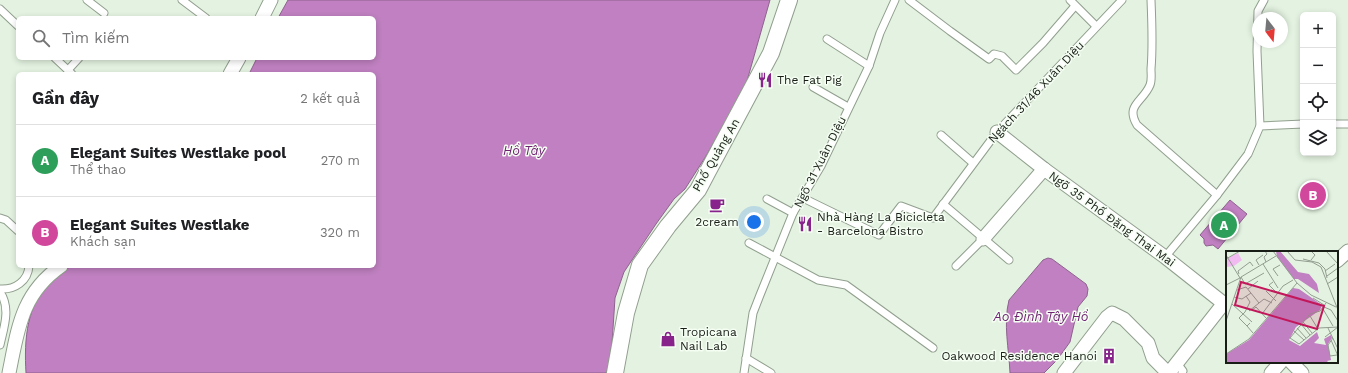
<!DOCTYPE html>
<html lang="vi">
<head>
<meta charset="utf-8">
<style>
  body { margin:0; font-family:"Work Sans",sans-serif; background:#f2f2f2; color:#202124 }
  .controls { position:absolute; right:12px; top:12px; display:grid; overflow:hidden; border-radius:6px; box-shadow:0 2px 6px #0003 }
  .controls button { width:36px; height:36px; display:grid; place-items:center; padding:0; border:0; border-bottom:1px solid #e0e0e0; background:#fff; color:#202124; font:20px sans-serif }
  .compass { position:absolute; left:1252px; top:12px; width:36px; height:36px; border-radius:50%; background:#fff; box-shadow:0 2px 6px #0003; rotate:164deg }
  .you { position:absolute; left:754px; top:222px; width:14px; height:14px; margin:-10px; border:3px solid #fff; border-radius:50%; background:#1a73e8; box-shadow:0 0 0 6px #1a73e833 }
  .badge { display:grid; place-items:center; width:26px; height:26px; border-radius:50%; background:#7c3aed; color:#fff; font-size:13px; font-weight:700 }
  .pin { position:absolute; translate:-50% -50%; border:2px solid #fff; box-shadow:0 1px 4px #0006 }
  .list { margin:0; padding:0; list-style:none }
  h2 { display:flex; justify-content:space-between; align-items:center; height:52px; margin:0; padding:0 16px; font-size:17px }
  h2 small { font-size:13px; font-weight:400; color:#757577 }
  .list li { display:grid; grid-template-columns:26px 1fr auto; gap:12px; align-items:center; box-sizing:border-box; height:72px; padding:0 16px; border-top:1px solid #e0e0e0 }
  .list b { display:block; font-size:15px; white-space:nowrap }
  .list p { margin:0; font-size:13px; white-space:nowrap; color:#757577 }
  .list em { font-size:13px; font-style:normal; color:#757577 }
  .icon { flex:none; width:22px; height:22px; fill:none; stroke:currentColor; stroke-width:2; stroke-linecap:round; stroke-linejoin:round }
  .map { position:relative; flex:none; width:1348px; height:373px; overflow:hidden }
  .search { position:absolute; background:#fff; box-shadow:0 2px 6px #0003; left:16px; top:16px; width:360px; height:44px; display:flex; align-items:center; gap:10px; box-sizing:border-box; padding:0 14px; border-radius:6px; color:#757577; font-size:15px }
  .panel { position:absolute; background:#fff; box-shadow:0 2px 6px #0003; left:16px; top:72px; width:360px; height:196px; border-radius:6px }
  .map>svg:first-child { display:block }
</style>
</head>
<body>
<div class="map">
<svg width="1348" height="373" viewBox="0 0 1348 373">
  <rect width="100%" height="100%" fill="#e4f3e1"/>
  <!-- water -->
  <g fill="#c080c1" stroke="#8e628e">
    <path d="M 288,0 L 770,0 L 745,88 L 706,156 L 685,189 L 674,199 L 656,224 L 624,272 L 615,298 L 612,344 L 607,373 L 26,373 C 24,340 26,302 54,279 C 59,274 65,270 71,266 L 374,266 L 374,74 L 249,74 L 257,58 L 374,58 L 374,18 L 278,18 Z"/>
    <polygon points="1230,200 1247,214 1218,249 1213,245 1206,246 1204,243 1204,239 1200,235"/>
    <path d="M 1048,258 L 1052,259 L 1086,284 L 1088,289 L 1087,296 L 1078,307 L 1070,342 L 1057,360 L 1044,373 L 1010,373 C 1009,349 1003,324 1009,300 L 1043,260 Z"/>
  </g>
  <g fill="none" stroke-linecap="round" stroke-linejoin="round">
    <!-- service casing -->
    <g stroke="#919f8e" stroke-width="9">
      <g id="service">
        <polyline points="87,0 104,13"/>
        <polyline points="182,0 206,18"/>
        <polyline points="909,0 950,31 989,59 994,54 1002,56 1016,70 1043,43 1075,6"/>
        <polyline points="1070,0 1096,26"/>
        <path d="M 1151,0 C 1152,23 1153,46 1151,69 C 1151,74 1152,80 1150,85 C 1143,102 1125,105 1137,125 L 1217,195"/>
        <polyline points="0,9 18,26"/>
        <polyline points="827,39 869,66"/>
        <polyline points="55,58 72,74"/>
        <polyline points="68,70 79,58"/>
        <polyline points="813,87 848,107"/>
        <polyline points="1333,124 1348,124"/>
        <polyline points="1260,126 1257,51 1258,11 1264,0"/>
        <polyline points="941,135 973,163"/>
        <polyline points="803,198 879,235 901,206 933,218 997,132 1122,0"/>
        <polyline points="767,199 793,213"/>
        <polyline points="943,204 1009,260"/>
        <polyline points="0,218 6,220 18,231"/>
        <polyline points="749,243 818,280 846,285 933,348"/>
        <polyline points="1165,257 1217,195 1248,154 1260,126 1303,124"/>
        <polyline points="956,266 983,239"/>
        <path d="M 0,289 C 15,290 28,281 29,266"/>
        <path d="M 0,292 C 11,308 4,327 0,345"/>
        <polyline points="746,358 771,373"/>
        <polyline points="1177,363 1183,371 1182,373"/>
        <polyline points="744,373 753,313 760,295 793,213 821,166 869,66 880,33 895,0"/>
      </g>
    </g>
    <!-- minor casing -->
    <g stroke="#919f8e" stroke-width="15">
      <g id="minor">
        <polyline points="262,18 271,0"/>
        <polyline points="230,74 239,58"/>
        <polyline points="997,132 1044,169 1165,257 1227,306"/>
        <polyline points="983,239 1044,169"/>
        <polyline points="1337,261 1348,251"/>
        <polyline points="1291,362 1302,373"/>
        <path d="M 9,373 C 18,329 21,294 61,266"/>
        <polyline points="1064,373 1107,317 1112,313 1124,319 1148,343 1153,358 1168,373"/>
        <polyline points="1169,373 1224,303"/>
        <polyline points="1271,373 1281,362"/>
      </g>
    </g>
    <!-- tertiary casing -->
    <g stroke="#919f8e" stroke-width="18">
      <polyline id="tertiary" points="615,373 626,313 640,265 668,226 698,190 708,171 771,53 789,0"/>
    </g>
    <!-- service -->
    <use href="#service" stroke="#fff" stroke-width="7"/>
    <!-- minor -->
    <use href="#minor" stroke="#fff" stroke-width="13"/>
    <!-- tertiary -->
    <use href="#tertiary" stroke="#fff" stroke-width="16"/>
  </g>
  <!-- icons -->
  <defs>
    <g id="restaurant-bare" transform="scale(1.2)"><path d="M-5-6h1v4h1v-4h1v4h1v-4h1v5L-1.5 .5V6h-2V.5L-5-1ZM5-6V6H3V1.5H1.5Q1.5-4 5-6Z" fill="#87238b" stroke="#f5fef3" stroke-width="2.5" paint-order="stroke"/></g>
    <g id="cafe-bare" transform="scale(1.2)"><path d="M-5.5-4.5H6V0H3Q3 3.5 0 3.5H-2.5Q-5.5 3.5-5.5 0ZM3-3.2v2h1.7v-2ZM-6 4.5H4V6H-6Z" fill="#87238b" stroke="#f5fef3" stroke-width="2.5" paint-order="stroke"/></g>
    <g id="shop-bare" transform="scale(1.2)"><path d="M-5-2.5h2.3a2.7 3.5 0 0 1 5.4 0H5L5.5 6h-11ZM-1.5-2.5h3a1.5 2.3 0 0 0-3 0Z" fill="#87238b" stroke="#f5fef3" stroke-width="2.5" paint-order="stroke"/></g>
    <g id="building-bare" transform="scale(1.2)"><path d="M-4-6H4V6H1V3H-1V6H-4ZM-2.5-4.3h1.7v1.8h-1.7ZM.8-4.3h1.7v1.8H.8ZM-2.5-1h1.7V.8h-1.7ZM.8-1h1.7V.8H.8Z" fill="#87238b" stroke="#f5fef3" stroke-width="2.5" paint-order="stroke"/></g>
  </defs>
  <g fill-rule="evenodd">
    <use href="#restaurant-bare" x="765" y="80"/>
    <use href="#cafe-bare" x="717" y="205"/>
    <use href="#restaurant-bare" x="805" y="224"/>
    <use href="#shop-bare" x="668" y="339"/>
    <use href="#building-bare" x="1109" y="356"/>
  </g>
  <g text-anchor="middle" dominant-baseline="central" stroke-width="3" stroke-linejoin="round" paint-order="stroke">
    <!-- poi labels -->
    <g font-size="12" fill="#181d16" stroke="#f5fef3" text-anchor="start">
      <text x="777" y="80">The Fat Pig</text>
      <text x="817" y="217">Nhà Hàng La Bicicleta<tspan x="817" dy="14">- Barcelona Bistro</tspan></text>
      <text x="717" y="222" text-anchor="middle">2cream</text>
      <text x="680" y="332">Tropicana<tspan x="680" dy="14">Nail Lab</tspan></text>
      <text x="1097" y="356" text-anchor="end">Oakwood Residence Hanoi</text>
    </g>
    <!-- street labels -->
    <g font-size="12" fill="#181d16" stroke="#f5fef3">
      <text transform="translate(1036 92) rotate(-47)">Ngách 31/46 Xuân Diệu</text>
      <text transform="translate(716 155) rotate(-60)">Phố Quảng An</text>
      <text transform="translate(820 162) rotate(-63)">Ngõ 31 Xuân Diệu</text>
      <text transform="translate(1112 219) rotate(36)">Ngõ 35 Phố Đặng Thai Mai</text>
    </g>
    <!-- water labels -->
    <g font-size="13" font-style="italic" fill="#702373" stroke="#f5fef3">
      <text x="524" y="150">Hồ Tây</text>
      <text x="1041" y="316">Ao Đình Tây Hồ</text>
    </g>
  </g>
  <!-- overview -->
  <g transform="translate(1226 251)">
    <rect width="112" height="112" fill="#e4f3e1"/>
    <path d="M 12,2 L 16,9 L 8,15 L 0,16 L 0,8 Z" fill="#f1baf1"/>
    <path d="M 50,0 L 54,0 L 72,21 L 83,23 L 91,33 L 93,42 L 72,28 L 68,28 L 51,6 ZM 67,37 L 73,38 L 96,54 L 94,59 L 70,76 L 63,89 L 74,95 L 91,81 L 93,87 L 88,92 L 100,94 L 98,88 L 105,84 L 106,87 L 102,93 L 105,109 L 101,110 L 103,112 L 0,112 L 0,103 L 23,89 Z" fill="#c080c1"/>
    <path fill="none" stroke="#929d90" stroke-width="1" d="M 39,0 L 41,3 L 38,6 L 40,11M 47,0 L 71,32 L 85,44 L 110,56M 61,0 L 69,9 L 86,11 L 95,16 L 112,59M 85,0 L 89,4 L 85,9M 100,0 L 112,13M 0,4 L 14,27M 0,8 L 14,0M 77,8 L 93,12 L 99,18 L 101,27M 37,13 L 52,37M 33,14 L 30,9 L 37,4M 99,20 L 109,13M 13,23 L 12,20 L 24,11 L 27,15M 52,25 L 47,18 L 54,14M 101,25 L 112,17M 15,26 L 19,33 L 38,22M 47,31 L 43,34 L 52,43M 101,33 L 112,26M 0,34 L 14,27M 22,38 L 32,30M 11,39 L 20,36 L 33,52M 40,40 L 50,50M 20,45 L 24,51 L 19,61 L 13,67 L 21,75M 8,46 L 16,48 L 25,42M 87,47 L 98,54M 100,52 L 94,60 L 84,63 L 64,87 L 73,93 L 93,77 L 112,76M 6,53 L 26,71M 98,56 L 105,59 L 112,70M 97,58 L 107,75M 26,59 L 30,56 L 40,67M 23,60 L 38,48 L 46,52M 36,63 L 57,35 L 67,29M 84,65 L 92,78M 0,70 L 15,26 L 50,5M 77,71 L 86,82M 24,72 L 21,75 L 27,82M 75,73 L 84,84M 71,77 L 80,87M 102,77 L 112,98M 68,80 L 78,89M 99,86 L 112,76M 107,87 L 102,94 L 104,105 L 111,104M 105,89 L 112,105M 0,103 L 23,88 L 71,32"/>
    <path fill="#c2185b" fill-opacity="0.15" stroke="#c2185b" stroke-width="2" d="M 15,31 L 98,55 L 91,78 L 9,54 Z"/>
    <rect width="112" height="112" fill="none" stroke="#181d16" stroke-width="2"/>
  </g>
</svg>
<div class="controls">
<button>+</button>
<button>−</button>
<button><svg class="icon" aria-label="locate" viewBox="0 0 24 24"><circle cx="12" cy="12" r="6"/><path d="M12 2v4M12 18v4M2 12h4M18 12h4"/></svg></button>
<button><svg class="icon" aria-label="layers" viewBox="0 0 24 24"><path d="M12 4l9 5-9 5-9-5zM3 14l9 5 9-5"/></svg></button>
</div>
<svg class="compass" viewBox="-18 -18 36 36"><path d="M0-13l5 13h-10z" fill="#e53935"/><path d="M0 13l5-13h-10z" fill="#757577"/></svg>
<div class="you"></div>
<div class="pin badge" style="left:1224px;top:225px;background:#2e9e5b">A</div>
<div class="pin badge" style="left:1313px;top:195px;background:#d1479c">B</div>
<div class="search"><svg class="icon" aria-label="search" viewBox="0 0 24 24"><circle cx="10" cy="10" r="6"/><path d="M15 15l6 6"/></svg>Tìm kiếm</div>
<section class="panel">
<h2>Gần đây<small>2 kết quả</small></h2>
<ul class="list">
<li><span class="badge" style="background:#2e9e5b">A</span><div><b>Elegant Suites Westlake pool</b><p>Thể thao</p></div><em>270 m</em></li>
<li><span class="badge" style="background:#d1479c">B</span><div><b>Elegant Suites Westlake</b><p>Khách sạn</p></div><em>320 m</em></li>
</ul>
</section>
</div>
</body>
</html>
